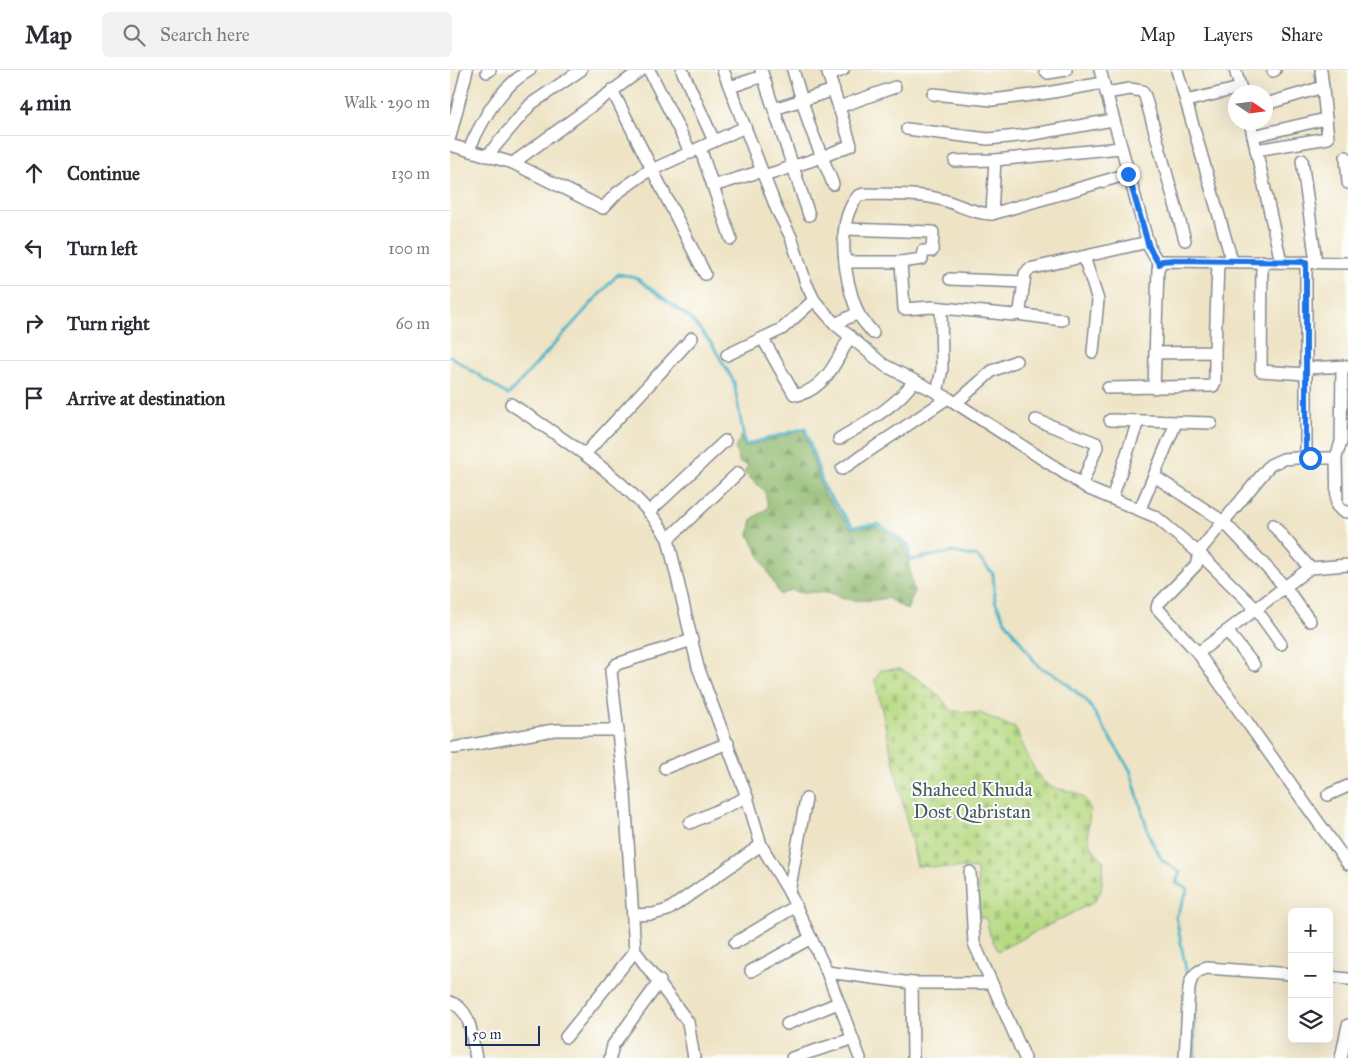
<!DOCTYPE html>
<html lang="en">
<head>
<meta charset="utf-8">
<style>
  body { margin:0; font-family:"IM FELL Great Primer",serif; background:#f2f2f3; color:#2b2b33 }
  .controls { position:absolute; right:15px; bottom:15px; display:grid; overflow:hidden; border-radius:8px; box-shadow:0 5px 20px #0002 }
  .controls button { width:45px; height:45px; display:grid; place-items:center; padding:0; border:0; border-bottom:1px solid #e1e1e2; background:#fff; color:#2b2b33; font:25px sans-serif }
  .compass { position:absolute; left:778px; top:15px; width:45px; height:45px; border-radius:50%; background:#fff; box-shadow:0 5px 20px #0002; rotate:103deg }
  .scale { position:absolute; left:15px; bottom:12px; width:75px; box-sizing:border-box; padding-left:5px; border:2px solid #1b2f5e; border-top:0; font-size:14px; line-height:18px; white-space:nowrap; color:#1b2f5e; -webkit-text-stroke:4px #fdfcf7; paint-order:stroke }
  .stop { position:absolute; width:15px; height:15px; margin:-11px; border:4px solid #1a73e8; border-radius:50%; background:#fff }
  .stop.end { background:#1a73e8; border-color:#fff; box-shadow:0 1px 5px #0008 }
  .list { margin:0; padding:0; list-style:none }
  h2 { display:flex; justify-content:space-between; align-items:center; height:65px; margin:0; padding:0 20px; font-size:21px }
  h2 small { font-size:16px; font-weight:400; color:#7c7c81 }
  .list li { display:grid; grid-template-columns:32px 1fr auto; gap:15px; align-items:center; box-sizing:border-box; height:75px; padding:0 20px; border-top:1px solid #e1e1e2 }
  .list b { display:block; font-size:19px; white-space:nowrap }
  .list em { font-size:16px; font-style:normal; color:#7c7c81 }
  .icon { flex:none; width:28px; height:28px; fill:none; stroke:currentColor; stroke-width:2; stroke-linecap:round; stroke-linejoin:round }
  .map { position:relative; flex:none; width:898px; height:988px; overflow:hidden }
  header { display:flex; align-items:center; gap:30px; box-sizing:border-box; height:70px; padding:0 25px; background:#fff; border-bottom:1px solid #e1e1e2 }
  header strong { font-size:24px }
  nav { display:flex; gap:28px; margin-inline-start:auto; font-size:18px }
  .search { width:350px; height:45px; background:#f2f2f3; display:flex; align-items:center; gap:12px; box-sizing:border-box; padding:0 18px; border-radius:8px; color:#7c7c81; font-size:19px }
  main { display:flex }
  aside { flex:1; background:#fff }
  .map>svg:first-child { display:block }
</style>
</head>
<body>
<header>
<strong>Map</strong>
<div class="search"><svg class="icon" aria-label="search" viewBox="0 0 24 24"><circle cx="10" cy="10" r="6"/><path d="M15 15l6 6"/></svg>Search here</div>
<nav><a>Map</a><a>Layers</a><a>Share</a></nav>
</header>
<main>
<aside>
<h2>4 min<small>Walk · 290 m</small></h2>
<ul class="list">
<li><svg class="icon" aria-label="ahead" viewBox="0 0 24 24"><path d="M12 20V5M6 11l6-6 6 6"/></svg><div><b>Continue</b></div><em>130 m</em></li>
<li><svg class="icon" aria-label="left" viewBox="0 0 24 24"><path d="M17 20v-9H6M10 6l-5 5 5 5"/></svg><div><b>Turn left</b></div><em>100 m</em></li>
<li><svg class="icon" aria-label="right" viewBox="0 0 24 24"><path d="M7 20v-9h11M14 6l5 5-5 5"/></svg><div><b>Turn right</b></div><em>60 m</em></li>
<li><svg class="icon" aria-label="arrive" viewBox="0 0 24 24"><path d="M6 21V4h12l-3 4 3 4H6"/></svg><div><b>Arrive at destination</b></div></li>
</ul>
</aside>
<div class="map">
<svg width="898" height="988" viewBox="0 0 898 988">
  <defs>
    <pattern id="forest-firs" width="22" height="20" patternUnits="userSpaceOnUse" patternTransform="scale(1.25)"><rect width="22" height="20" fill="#90b96f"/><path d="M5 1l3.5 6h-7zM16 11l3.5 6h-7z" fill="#75975e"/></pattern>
    <pattern id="cemetery-stones" width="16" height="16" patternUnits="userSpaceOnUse" patternTransform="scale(1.25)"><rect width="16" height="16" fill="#b6d981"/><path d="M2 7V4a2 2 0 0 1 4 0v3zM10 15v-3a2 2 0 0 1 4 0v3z" fill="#9cbb72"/></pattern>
  </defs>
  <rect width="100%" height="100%" fill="#fdfcf7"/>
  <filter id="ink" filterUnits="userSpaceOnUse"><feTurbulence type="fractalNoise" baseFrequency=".02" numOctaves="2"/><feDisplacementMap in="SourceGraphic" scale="10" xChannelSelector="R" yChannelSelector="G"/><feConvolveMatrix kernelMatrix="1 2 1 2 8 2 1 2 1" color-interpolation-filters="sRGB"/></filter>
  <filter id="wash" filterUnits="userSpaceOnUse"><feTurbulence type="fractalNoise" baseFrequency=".0096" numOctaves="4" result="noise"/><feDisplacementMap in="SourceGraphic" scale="20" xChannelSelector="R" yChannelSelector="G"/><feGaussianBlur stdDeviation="1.12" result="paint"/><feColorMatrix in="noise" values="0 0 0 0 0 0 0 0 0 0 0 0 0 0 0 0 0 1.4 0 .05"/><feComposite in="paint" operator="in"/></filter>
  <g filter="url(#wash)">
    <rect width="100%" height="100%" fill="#eee3c4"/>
    <!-- forest -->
    <path fill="url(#forest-firs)" stroke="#567466" d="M 354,360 L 373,422 L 401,458 L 426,456 L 455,476 L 464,522 L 457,540 L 437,528 C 425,531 401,532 390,527 C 384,524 376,521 368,522 C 357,522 352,525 341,520 L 330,525 L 299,465 L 302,449 L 318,438 L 315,421 L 294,403 L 298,395 L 290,393 L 285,379 L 291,366 L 294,377 Z"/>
    <!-- cemetery -->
    <path fill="url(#cemetery-stones)" stroke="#688470" d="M 449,599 C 472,609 487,622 502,641 L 530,643 L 565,658 C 574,674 583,706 598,715 C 610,723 631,717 638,735 C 641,740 639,745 639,750 C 636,771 639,776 654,791 L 651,821 L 644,832 L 548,881 L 540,865 L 536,848 L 530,848 L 527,799 L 467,796 L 425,610 L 431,600 Z"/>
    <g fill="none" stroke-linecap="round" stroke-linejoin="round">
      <!-- stream -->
      <g stroke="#4ab4c7" stroke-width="3">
        <polyline points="0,286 58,325 168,204 185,207 240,248 262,274 284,312 295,375 355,358 375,420 403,457 428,454 458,475 460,490 503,482 528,487 543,504 545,531 554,549 588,596 609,607 637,631 680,700 700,768 712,790 730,802 726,813 738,819 726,847 737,905"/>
        <polyline points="744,924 745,988"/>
      </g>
    </g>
  </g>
  <g filter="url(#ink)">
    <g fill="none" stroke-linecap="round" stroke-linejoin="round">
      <!-- minor casing -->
      <g stroke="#848991" stroke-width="14">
        <g id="minor">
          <polyline points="199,0 241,83"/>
          <polyline points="232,0 264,71"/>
          <polyline points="273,0 327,140 341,167 356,213 364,230 385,254 434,295 498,328 639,419 706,447 750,484 806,539 831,574"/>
          <polyline points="311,0 359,145"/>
          <polyline points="343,0 360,57 383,114"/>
          <polyline points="595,0 598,3 616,0"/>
          <polyline points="650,0 699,177 709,194"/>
          <polyline points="727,0 782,191"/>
          <polyline points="785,0 792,22"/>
          <polyline points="823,1 825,0"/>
          <polyline points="37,2 40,0"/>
          <polyline points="379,5 393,0"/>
          <polyline points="280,17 313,6"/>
          <polyline points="162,20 255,204"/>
          <polyline points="656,23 680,19 692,21 695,26 735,170"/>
          <polyline points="483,24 542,30 597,23 653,13"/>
          <polyline points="736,31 790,18"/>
          <polyline points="816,34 873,17"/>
          <polyline points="389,37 445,17"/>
          <polyline points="324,39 384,20"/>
          <polyline points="800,52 831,192"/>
          <polyline points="457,59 538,69 578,65 663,50"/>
          <polyline points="803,66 876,49"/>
          <polyline points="0,67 17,0"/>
          <polyline points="0,75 63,93 153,138 167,123 195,103 295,57"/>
          <polyline points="250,78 281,169"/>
          <path d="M 19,79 C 34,47 49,18 80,0"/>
          <polyline points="806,80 878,68 871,0"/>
          <polyline points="37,86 81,34 131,0"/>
          <polyline points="896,87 898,113"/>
          <polyline points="852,90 866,192"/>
          <polyline points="505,91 545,90 671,78"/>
          <polyline points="63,93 191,0"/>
          <polyline points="314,106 372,87 401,75 377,0"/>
          <polyline points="263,116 312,101"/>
          <polyline points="542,144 545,90"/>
          <polyline points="396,159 483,162 482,181 473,181 472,189 451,192"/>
          <polyline points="634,187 648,230 643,282"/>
          <polyline points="812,191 811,301 856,304"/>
          <polyline points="395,192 451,192 454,239 482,237 564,245 570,241 575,204 579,199 698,172"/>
          <polyline points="856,192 856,384 860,388 881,388 886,390 887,436 892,441 898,442"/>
          <polyline points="500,209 574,212"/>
          <polyline points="567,244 612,250"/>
          <polyline points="385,254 408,243"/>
          <path d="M 423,263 C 418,256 410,249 407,241 C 395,210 384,154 408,126 L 414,124 C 438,125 465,123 489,129 C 507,133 523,144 542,144 L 678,104"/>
          <path d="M 313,269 L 344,324 L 348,325 C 376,318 388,289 400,266"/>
          <polyline points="705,283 765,282 768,191"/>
          <polyline points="277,285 332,259 364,230"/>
          <polyline points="856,298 898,296"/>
          <polyline points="658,318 763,316 765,312 765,283"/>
          <polyline points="704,318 708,199 712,191 898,193"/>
          <polyline points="487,323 492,299 491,238"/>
          <polyline points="506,333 542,301 566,291"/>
          <path d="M 61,334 C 112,368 188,415 218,469 L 248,597 L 297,727 L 311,775 L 339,822 L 377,902 L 410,988"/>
          <polyline points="586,350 646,373 647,377 632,414"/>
          <polyline points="660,350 761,353"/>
          <path d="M 389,369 C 416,352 445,338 464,311"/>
          <polyline points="135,384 242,268"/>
          <polyline points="859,387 833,389 820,395 751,479 746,495 708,534 707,538 748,583 898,794"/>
          <polyline points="885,390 891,372 892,297"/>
          <polyline points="392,399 498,328"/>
          <polyline points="704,406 774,452 835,517 860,551"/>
          <polyline points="662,428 688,351"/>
          <polyline points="690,439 726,353"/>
          <polyline points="199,442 275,371"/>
          <polyline points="823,455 860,498"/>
          <polyline points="218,469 288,403"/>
          <polyline points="777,561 804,595"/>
          <polyline points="242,570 167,594 161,601 175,724 185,881 238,952 244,988"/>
          <polyline points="748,583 860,498 898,495"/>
          <polyline points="4,678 104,660 168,660"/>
          <polyline points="215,698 278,673"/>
          <polyline points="878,725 898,716"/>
          <polyline points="240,753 297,727"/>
          <polyline points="520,802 524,873 575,988"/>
          <polyline points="339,822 356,729"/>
          <polyline points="183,845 203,844 218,840 311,775"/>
          <polyline points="285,873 346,836"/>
          <polyline points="301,901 361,868"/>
          <polyline points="377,902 462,913 540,913"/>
          <polyline points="879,907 898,909"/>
          <polyline points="462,913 463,988"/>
          <path d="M 0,932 C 23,940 21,968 26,988"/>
          <polyline points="337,954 388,933"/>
          <polyline points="116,967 185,881"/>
          <polyline points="160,988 163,975 210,911"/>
          <polyline points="342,988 402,969"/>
          <path d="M 735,988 L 739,918 C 741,907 745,901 757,898 L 842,904"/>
          <polyline points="891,988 898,955"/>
        </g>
      </g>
      <!-- minor -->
      <use href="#minor" stroke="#fff" stroke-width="11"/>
    </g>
  </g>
  <g fill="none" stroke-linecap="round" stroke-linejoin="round" filter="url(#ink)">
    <!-- route -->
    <polyline stroke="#1a73e8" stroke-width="6" points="678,104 699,177 709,194 712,191 725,190 856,192 856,384 860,388"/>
  </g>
  <g text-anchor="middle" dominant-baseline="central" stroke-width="4" stroke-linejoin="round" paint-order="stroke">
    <!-- park labels -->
    <g font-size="19" fill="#425a67" stroke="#fdfcf7">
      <text x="522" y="719">Shaheed Khuda<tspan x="522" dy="22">Dost Qabristan</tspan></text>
    </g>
  </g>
</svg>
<div class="controls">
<button>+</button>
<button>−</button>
<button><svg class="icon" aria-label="layers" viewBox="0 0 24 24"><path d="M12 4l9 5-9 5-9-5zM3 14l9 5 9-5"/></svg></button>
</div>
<svg class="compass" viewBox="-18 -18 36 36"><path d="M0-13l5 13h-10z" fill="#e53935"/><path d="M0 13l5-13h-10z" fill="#7c7c81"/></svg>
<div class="scale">50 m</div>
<div class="stop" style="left:860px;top:388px"></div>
<div class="stop end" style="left:678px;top:104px"></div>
</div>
</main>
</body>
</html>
